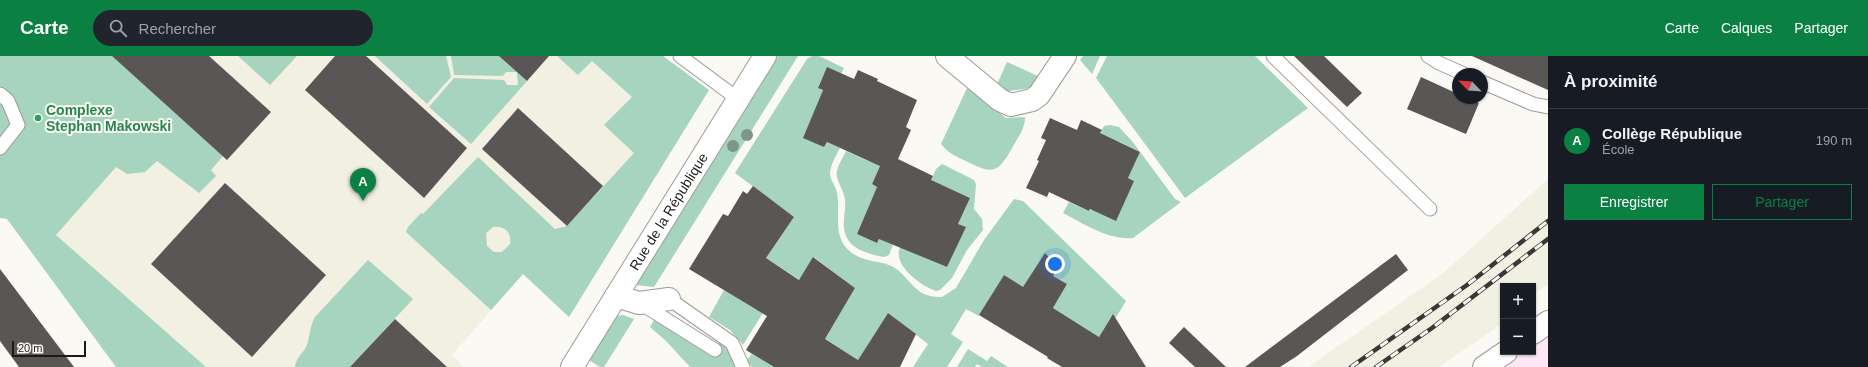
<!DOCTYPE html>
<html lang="fr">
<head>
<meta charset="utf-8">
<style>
  body { margin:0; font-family:Helvetica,sans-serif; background:#20242c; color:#f1f3f6 }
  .controls { position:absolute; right:12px; bottom:12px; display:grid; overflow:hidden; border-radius:0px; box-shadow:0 1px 3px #0004 }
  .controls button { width:36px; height:36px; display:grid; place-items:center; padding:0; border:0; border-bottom:1px solid #363941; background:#171b24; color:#f1f3f6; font:20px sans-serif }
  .compass { position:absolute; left:1452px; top:12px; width:36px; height:36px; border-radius:50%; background:#171b24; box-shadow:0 1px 3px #0004; rotate:295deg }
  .scale { position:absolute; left:12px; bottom:10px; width:74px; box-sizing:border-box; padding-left:4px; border:2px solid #1a1a18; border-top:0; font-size:11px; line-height:14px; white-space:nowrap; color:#1a1a18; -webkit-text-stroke:3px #faf9f4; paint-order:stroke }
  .you { position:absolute; left:1055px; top:208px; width:14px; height:14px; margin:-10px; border:3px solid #fff; border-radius:50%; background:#1a73e8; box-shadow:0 0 0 6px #1a73e833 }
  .badge { display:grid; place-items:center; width:26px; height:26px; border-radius:50%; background:#0b8043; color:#fff; font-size:13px; font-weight:700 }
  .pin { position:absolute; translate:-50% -33px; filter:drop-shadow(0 1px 2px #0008) }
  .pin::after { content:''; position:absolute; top:21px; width:14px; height:12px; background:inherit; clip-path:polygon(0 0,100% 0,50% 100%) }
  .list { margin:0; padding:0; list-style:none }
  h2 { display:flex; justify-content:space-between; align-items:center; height:52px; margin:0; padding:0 16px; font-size:17px }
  h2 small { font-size:13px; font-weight:400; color:#9ea1a6 }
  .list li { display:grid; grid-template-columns:26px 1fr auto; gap:12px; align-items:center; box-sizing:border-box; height:64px; padding:0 16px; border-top:1px solid #363941 }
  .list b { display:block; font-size:15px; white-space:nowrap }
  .list p { margin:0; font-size:13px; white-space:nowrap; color:#9ea1a6 }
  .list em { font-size:13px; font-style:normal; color:#9ea1a6 }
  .actions { display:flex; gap:8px; padding:12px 16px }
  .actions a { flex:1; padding:9px 0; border:1px solid #0b8043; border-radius:0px; text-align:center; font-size:14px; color:#0b8043 }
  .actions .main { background:#0b8043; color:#fff }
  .icon { flex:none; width:22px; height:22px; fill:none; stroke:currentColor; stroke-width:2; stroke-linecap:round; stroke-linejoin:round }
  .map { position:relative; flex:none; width:1548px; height:311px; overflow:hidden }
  header { display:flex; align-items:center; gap:24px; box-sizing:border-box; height:56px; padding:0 20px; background:#0b8043; color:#fff }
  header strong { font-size:19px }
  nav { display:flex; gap:22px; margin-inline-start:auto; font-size:14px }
  .search { width:280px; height:36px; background:#20242c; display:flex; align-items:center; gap:10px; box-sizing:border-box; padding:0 14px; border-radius:22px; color:#9ea1a6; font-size:15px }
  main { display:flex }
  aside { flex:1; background:#171b24 }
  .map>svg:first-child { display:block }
</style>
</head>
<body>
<header>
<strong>Carte</strong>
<div class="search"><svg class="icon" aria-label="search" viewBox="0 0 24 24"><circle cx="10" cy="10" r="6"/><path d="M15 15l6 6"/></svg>Rechercher</div>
<nav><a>Carte</a><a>Calques</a><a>Partager</a></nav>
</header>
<main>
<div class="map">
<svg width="1548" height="311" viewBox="0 0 1548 311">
  <rect width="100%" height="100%" fill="#faf9f4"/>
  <!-- industrial -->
  <polygon fill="#fee7f4" points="1548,266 1548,311 1484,311 1506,296 1533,296 1533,277"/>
  <!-- built -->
  <g fill="#f2efe3">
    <polygon points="48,0 663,0 709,34 569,261 523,218 452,299 464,311 206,311 56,179 116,110"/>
    <polygon points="1548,123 1548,228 1533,239 1533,230 1503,230 1503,267 1439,311 1308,311 1442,218"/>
  </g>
  <!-- green -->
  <g fill="#a6d4be" fill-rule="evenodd">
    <polygon points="0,0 124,0 119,6 223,100 211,114 216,120 199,137 157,105 145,116 127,118 116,111 56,179 206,311 116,311 7,163 0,162"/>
    <polygon points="238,0 297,0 270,29"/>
    <polygon points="375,0 446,0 451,21 427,48"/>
    <polygon points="451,0 500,0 527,25 471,88 429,51 454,22 504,24 507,29 518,29 517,16 506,16 503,20 454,19"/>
    <path d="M 557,0 L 663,0 L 709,34 L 569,261 L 523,218 L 491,254 L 406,176 L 408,171 L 421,157 L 423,158 L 478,101 L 555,173 L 567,170 L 634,97 L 604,69 L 632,41 L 592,5 L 578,19 ZM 493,171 C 504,169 512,176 510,188 L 502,196 L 494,196 L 487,190 L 486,177 Z"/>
    <polygon points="778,0 798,0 654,231 635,229"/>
    <path d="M 812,0 L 819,0 L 844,12 L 841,18 L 827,12 L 818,31 L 823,34 L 804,81 L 824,91 L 827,86 L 840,92 C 836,100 830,109 830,118 C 830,124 836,130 837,137 C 841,157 831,182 852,197 C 865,207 883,204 895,212 C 912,224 915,242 942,241 L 956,232 L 984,184 L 1014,143 L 1023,145 L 1126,245 L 1115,263 L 1111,261 L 1099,281 L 1053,252 L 1067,228 L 1053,220 L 1058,211 L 1045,197 L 1023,232 L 1004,219 L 979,260 L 966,253 L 951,278 L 963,286 L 947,311 L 913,311 L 928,288 L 888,257 L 858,304 L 825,283 L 855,232 L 814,201 L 800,224 L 766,202 L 794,161 L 735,117 L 807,3 Z"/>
    <polygon points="1083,0 1100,0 1092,18 1080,4"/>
    <polygon points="1107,0 1255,0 1308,52 1185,142 1096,22"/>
    <path d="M 1007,6 L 1040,21 L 1031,32 L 1008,35 C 1002,34 1000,31 998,26 Z"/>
    <path d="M 967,32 L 1006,62 L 1025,61 C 1025,72 1020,78 1015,87 C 999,115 996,121 966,105 C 955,100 948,97 941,88 Z"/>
    <path d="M 1110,69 L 1119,71 L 1132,85 L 1175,143 L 1181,146 L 1133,182 C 1108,184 1084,168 1063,157 L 1069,146 L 1089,155 L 1134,125 L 1128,122 L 1140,96 L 1120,86 L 1098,82 L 1104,70 Z"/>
    <path d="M 846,95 L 866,104 L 881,108 L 872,128 L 877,131 L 857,178 L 877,187 L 880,182 L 893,189 L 889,199 L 884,201 C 863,197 842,191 844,165 C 844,158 846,151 845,144 C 844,135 839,129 837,121 C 835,113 843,102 846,95 Z"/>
    <path d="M 942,108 L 974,124 L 976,128 L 974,153 L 982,163 L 983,174 L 967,194 L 952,222 L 940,234 L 936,235 C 921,230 892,209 900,191 L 947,211 L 965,172 L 958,168 L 970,142 L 950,133 L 930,127 L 936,113 Z"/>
    <path d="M 368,204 L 413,243 L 350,311 L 295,311 C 296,301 304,297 307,289 C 310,279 310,270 315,261 Z"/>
    <polygon points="724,234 755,253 766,252 743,289 730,274 709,261"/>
    <polygon points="623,259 634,263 604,311 600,311 589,304 616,260"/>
    <path d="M 654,264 L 711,300 L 720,286 C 731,292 731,300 735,311 L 690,311 L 666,285 L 650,271 Z"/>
    <polygon points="968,293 987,305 991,300 1008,311 982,311 977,308 975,311 957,311"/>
    <polygon points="752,298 774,311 752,311 747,304"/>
  </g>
  <!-- building -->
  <g fill="#5b5656">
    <polygon points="112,0 209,0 271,56 227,104"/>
    <polygon points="335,0 366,0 467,92 424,142 305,34"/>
    <polygon points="499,0 549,0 527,25"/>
    <polygon points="1294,0 1324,0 1362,37 1347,51"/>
    <polygon points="1472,0 1548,0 1548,34"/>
    <polygon points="827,11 854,23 858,14 878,23 877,25 917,44 906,71 911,74 898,103 933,120 931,124 970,142 958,168 966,171 947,211 879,183 877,187 857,178 877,131 872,128 880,110 827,86 824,91 803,82 823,34 818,32"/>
    <polygon points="1421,21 1458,38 1458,42 1467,42 1479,47 1466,78 1407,53"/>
    <polygon points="518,52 603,130 567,170 482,93"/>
    <polygon points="1050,62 1077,74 1081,64 1102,74 1100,77 1140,96 1128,122 1134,125 1116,165 1090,153 1089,155 1049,136 1047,141 1026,132 1039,105 1037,104 1046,84 1041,82"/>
    <polygon points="225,127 326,219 252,301 151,208"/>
    <polygon points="753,130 794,161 766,202 799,224 813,201 855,232 825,283 858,304 888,257 916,278 900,311 774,311 746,294 767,260 689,213 723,158 728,160 743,135 747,138"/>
    <polygon points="1045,197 1059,211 1053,220 1067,228 1053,252 1099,281 1113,258 1146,311 1062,311 1047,302 1048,301 979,259 1004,219 1023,231"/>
    <polygon points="1396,198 1408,214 1297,300 1280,311 1245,311"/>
    <polygon points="0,213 74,311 19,311 0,285"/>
    <polygon points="395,263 447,311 350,311"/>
    <polygon points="1184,271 1226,311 1195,311 1169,287"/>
  </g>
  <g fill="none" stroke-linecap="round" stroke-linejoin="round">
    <!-- service casing -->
    <g stroke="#9d9c98" stroke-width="15">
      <g id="service">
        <polyline points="680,0 738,43"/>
        <polyline points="1273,0 1430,153"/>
        <polyline points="1428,0 1439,7 1464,18"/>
        <polyline points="1482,26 1533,48 1548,51"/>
        <polyline points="0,38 8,45 18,69 0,92"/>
        <polyline points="669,243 732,287 743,311"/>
        <polyline points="640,247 715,294"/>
      </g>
    </g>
    <!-- minor casing -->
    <g stroke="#9d9c98" stroke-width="24">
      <g id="minor">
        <polyline points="947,0 1000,44 1011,49 1032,44 1039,39 1065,0"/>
        <polyline points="616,240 639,247 669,243"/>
      </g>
    </g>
    <!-- tertiary casing -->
    <g stroke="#9d9c98" stroke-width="24">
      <g id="tertiary">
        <path id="s1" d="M 572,311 L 765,0"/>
      </g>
    </g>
    <!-- secondary casing -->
    <g stroke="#9d9c98" stroke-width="24">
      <g id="secondary">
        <polyline points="1533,277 1548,266"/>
        <polyline points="1484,311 1506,296"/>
      </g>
    </g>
    <!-- service -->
    <use href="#service" stroke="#fff" stroke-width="13"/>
    <!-- minor -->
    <use href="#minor" stroke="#fff" stroke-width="22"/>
    <!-- tertiary -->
    <use href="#tertiary" stroke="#fff" stroke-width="22"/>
    <!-- secondary -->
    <use href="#secondary" stroke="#fff" stroke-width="22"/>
    <!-- rail casing -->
    <g stroke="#393836" stroke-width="4.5">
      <g id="rail">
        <polyline points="1351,311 1467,229 1548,165"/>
        <polyline points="1376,311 1432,272 1548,183"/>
      </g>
    </g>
    <!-- rail -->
    <use href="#rail" stroke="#faf9f4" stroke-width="3" stroke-dasharray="9" stroke-linecap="butt"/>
  </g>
  <!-- trees -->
  <g fill="#7d968a">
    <circle cx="747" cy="79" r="6"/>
    <circle cx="733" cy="90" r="6"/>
  </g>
  <!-- markers -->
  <circle fill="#2e9e5b" stroke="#faf9f4" stroke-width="1.5" cx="38" cy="62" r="4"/>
  <g text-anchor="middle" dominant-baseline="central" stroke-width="4" stroke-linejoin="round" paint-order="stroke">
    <!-- leisure labels -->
    <g font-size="14" font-weight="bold" fill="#27864d" stroke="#faf9f4" text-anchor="start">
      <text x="46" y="54">Complexe<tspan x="46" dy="16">Stephan Makowski</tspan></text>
    </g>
    <!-- street labels -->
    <g font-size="14" fill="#1a1a18" stroke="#faf9f4">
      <text stroke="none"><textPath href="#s1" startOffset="183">Rue de la République</textPath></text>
    </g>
  </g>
</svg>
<div class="controls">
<button>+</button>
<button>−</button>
</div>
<svg class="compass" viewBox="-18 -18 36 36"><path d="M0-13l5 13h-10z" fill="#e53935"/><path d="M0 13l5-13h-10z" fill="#9ea1a6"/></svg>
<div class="scale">20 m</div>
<div class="you"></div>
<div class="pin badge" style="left:363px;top:145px">A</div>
</div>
<aside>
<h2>À proximité<small></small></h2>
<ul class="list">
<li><span class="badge">A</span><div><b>Collège République</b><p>École</p></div><em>190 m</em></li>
</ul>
<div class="actions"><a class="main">Enregistrer</a><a>Partager</a></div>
</aside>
</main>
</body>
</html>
